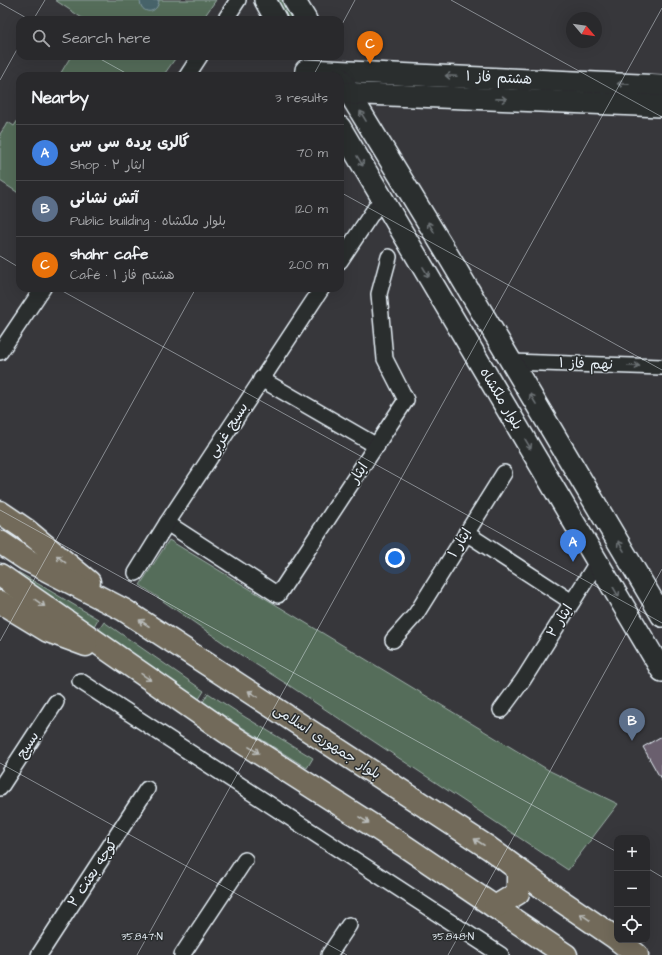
<!DOCTYPE html>
<html lang="en">
<head>
<meta charset="utf-8">
<style>
  body { margin:0; font-family:"Architects Daughter","Playpen Sans Arabic",sans-serif; background:#313134; color:#f1f3f6 }
  .controls { position:absolute; right:12px; bottom:12px; display:grid; overflow:hidden; border-radius:8px; box-shadow:0 4px 16px #0002 }
  .controls button { width:36px; height:36px; display:grid; place-items:center; padding:0; border:0; border-bottom:1px solid #454548; background:#29292c; color:#f1f3f6; font:20px sans-serif }
  .compass { position:absolute; left:566px; top:12px; width:36px; height:36px; border-radius:50%; background:#29292c; box-shadow:0 4px 16px #0002; rotate:119deg }
  .you { position:absolute; left:395px; top:558px; width:14px; height:14px; margin:-10px; border:3px solid #fff; border-radius:50%; background:#1a73e8; box-shadow:0 0 0 6px #1a73e833 }
  .badge { display:grid; place-items:center; width:26px; height:26px; border-radius:50%; background:#ffd166; color:#fff; font-size:13px; font-weight:700 }
  .pin { position:absolute; translate:-50% -33px; filter:drop-shadow(0 1px 2px #0008) }
  .pin::after { content:''; position:absolute; top:21px; width:14px; height:12px; background:inherit; clip-path:polygon(0 0,100% 0,50% 100%) }
  .list { margin:0; padding:0; list-style:none }
  h2 { display:flex; justify-content:space-between; align-items:center; height:52px; margin:0; padding:0 16px; font-size:17px }
  h2 small { font-size:13px; font-weight:400; color:#a5a6a9 }
  .list li { display:grid; grid-template-columns:26px 1fr auto; gap:12px; align-items:center; box-sizing:border-box; height:56px; padding:0 16px; border-top:1px solid #454548 }
  .list b { display:block; font-size:15px; white-space:nowrap }
  .list p { margin:0; font-size:13px; white-space:nowrap; color:#a5a6a9 }
  .list em { font-size:13px; font-style:normal; color:#a5a6a9 }
  .icon { flex:none; width:22px; height:22px; fill:none; stroke:currentColor; stroke-width:2; stroke-linecap:round; stroke-linejoin:round }
  .map { position:relative; flex:none; width:662px; height:955px; overflow:hidden }
  .search { position:absolute; background:#29292c; box-shadow:0 4px 16px #0002; left:16px; top:16px; width:328px; height:44px; display:flex; align-items:center; gap:10px; box-sizing:border-box; padding:0 14px; border-radius:12px; color:#a5a6a9; font-size:15px }
  .panel { position:absolute; background:#29292c; box-shadow:0 4px 16px #0002; left:16px; top:72px; width:328px; height:220px; border-radius:12px }
  .map>svg:first-child { display:block }
</style>
</head>
<body>
<div class="map">
<svg width="662" height="955" viewBox="0 0 662 955">
  <rect width="100%" height="100%" fill="#37373b"/>
  <filter id="ink" filterUnits="userSpaceOnUse"><feTurbulence type="fractalNoise" baseFrequency=".025" numOctaves="2"/><feDisplacementMap in="SourceGraphic" scale="8" xChannelSelector="R" yChannelSelector="G"/><feConvolveMatrix kernelMatrix="1 2 1 2 8 2 1 2 1" color-interpolation-filters="sRGB"/></filter>
  <g filter="url(#ink)">
    <!-- green -->
    <g fill="#546d5a" stroke="#9eafa9">
      <polygon points="55,0 216,0 202,20 85,20"/>
      <polygon points="272,0 287,0 299,20 285,20"/>
      <polygon points="71,56 177,56 163,76 59,76"/>
      <polygon points="20,117 20,194 0,181 0,134 8,122 14,126"/>
      <polygon points="169,540 550,771 618,804 568,870 290,686 241,655 140,585"/>
      <polygon points="18,572 98,619 93,628 16,576"/>
      <polygon points="104,622 204,691 199,699 98,631"/>
      <polygon points="208,693 245,717 313,758 307,768 240,726 203,702"/>
    </g>
    <!-- water -->
    <path fill="#46646a" stroke="#879ca3" d="M 140,0 L 159,0 C 158,15 140,15 140,0 Z"/>
    <!-- building -->
    <polygon fill="#6b5f6e" stroke="#e8f1f8" points="662,736 662,781 643,747"/>
    <g fill="none" stroke-linecap="round" stroke-linejoin="round">
      <!-- minor casing -->
      <g stroke="#e8f1f8" stroke-width="18">
        <g id="minor">
          <polyline points="225,20 238,0"/>
          <polyline points="187,76 200,56"/>
          <polyline points="340,261 382,198"/>
          <polyline points="0,352 43,288"/>
          <polyline points="511,362 662,367"/>
          <polyline points="261,379 377,446"/>
          <polyline points="167,523 278,595 406,400 385,359 379,294 389,257"/>
          <polyline points="466,533 572,602"/>
          <polyline points="136,573 167,523 322,288"/>
          <polyline points="393,640 416,614 504,473"/>
          <polyline points="80,681 501,955"/>
          <polyline points="501,710 523,680 598,561"/>
          <polyline points="0,788 56,702"/>
          <polyline points="39,955 147,789"/>
          <polyline points="182,955 245,860"/>
          <polyline points="329,955 349,925"/>
        </g>
      </g>
      <!-- secondary casing -->
      <g stroke="#e8f1f8" stroke-width="24">
        <g id="secondary">
          <polyline points="265,0 276,20"/>
          <polyline points="294,0 306,20"/>
          <polyline points="306,70 662,86"/>
          <polyline points="340,78 449,257 662,616"/>
          <polyline points="340,93 662,106"/>
          <polyline points="340,127 662,671"/>
        </g>
      </g>
      <!-- primary casing -->
      <g stroke="#e8f1f8" stroke-width="25">
        <g id="primary">
          <polyline points="0,512 25,529 89,582"/>
          <polyline points="0,542 27,560 124,610 489,848 554,896 617,939"/>
          <polyline points="0,575 226,732 403,845 566,955"/>
          <polyline points="0,602 48,631 86,645"/>
          <polyline points="495,907 518,893 518,870"/>
          <polyline points="618,940 637,955"/>
        </g>
      </g>
      <!-- minor -->
      <use href="#minor" stroke="#2a2d2e" stroke-width="15"/>
      <!-- secondary -->
      <use href="#secondary" stroke="#2a2d2e" stroke-width="21"/>
      <!-- primary -->
      <use href="#primary" stroke="#726b5a" stroke-width="22"/>
    </g>
    <!-- one-way arrows -->
    <defs><path id="oneway-shaft" d="M-6 0H5M1.5-3L5.5 0L1.5 3" fill="none" stroke-width="1.6" stroke-linecap="round" stroke-linejoin="round"/></defs>
    <g stroke="#6c7275">
      <use href="#oneway-shaft" transform="translate(451 76) rotate(-177)"/>
      <use href="#oneway-shaft" transform="translate(623 84) rotate(-177)"/>
      <use href="#oneway-shaft" transform="translate(501 99) rotate(2)"/>
      <use href="#oneway-shaft" transform="translate(363 116) rotate(-121)"/>
      <use href="#oneway-shaft" transform="translate(360 161) rotate(59)"/>
      <use href="#oneway-shaft" transform="translate(431 227) rotate(-121)"/>
      <use href="#oneway-shaft" transform="translate(426 272) rotate(59)"/>
      <use href="#oneway-shaft" transform="translate(634 366) rotate(2)"/>
      <use href="#oneway-shaft" transform="translate(533 399) rotate(-121)"/>
      <use href="#oneway-shaft" transform="translate(528 444) rotate(59)"/>
      <use href="#oneway-shaft" transform="translate(621 546) rotate(-121)"/>
      <use href="#oneway-shaft" transform="translate(616 592) rotate(60)"/>
    </g>
    <g stroke="#b9bbb9">
      <use href="#oneway-shaft" transform="translate(61 559) rotate(-141)"/>
      <use href="#oneway-shaft" transform="translate(40 603) rotate(35)"/>
      <use href="#oneway-shaft" transform="translate(144 623) rotate(-147)"/>
      <use href="#oneway-shaft" transform="translate(146 677) rotate(35)"/>
      <use href="#oneway-shaft" transform="translate(253 694) rotate(-147)"/>
      <use href="#oneway-shaft" transform="translate(254 750) rotate(32)"/>
      <use href="#oneway-shaft" transform="translate(364 820) rotate(32)"/>
      <use href="#oneway-shaft" transform="translate(479 842) rotate(-147)"/>
      <use href="#oneway-shaft" transform="translate(585 917) rotate(-146)"/>
    </g>
  </g>
  <!-- ticks -->
  <path fill="none" stroke="#e8f1f8" stroke-width="1" stroke-opacity="0.45" d="M 451,0 L 662,117M 0,3 L 30,20M 33,20 L 45,0M 340,28 L 355,0M 95,56 L 131,76M 313,76 L 324,56M 0,80 L 20,44M 340,192 L 662,370M 0,256 L 20,268M 57,288 L 662,623M 0,510 L 617,852M 0,641 L 196,288M 0,763 L 347,955M 647,868 L 662,877M 137,955 L 662,8M 448,955 L 662,569"/>
  <g text-anchor="middle" dominant-baseline="central" stroke-width="3" stroke-linejoin="round" paint-order="stroke">
    <!-- street labels -->
    <g font-size="14" fill="#e8f1f8" stroke="#2a2d2e">
      <text transform="translate(499 78) rotate(3)">هشتم فاز ۱</text>
      <text transform="translate(586 364) rotate(2)">نهم فاز ۱</text>
      <text transform="translate(501 399) rotate(59)">بلوار ملکشاه</text>
      <text transform="translate(228 430) rotate(-57)">بسیج غربی</text>
      <text transform="translate(359 473) rotate(-57)">ایثار</text>
      <text transform="translate(460 543) rotate(-58)">ایثار ۱</text>
      <text transform="translate(560 621) rotate(-58)">ایثار ۲</text>
      <text transform="translate(327 742) rotate(33)">بلوار جمهوری اسلامی</text>
      <text transform="translate(28 745) rotate(-57)">بسیج</text>
      <text transform="translate(93 873) rotate(-57)">کوچه بعثت ۲</text>
    </g>
  </g>
  <g font-size="10" text-anchor="middle" fill="#e8f1f8" stroke="#2a2d2e" stroke-width="3" stroke-linejoin="round" paint-order="stroke">
    <text x="142" y="940">35.847°N</text>
    <text x="453" y="940">35.848°N</text>
  </g>
</svg>
<div class="controls">
<button>+</button>
<button>−</button>
<button><svg class="icon" aria-label="locate" viewBox="0 0 24 24"><circle cx="12" cy="12" r="6"/><path d="M12 2v4M12 18v4M2 12h4M18 12h4"/></svg></button>
</div>
<svg class="compass" viewBox="-18 -18 36 36"><path d="M0-13l5 13h-10z" fill="#e53935"/><path d="M0 13l5-13h-10z" fill="#a5a6a9"/></svg>
<div class="you"></div>
<div class="pin badge" style="left:573px;top:562px;background:#3f7fe0">A</div>
<div class="pin badge" style="left:632px;top:741px;background:#5c6f8a">B</div>
<div class="pin badge" style="left:370px;top:64px;background:#e8710a">C</div>
<div class="search"><svg class="icon" aria-label="search" viewBox="0 0 24 24"><circle cx="10" cy="10" r="6"/><path d="M15 15l6 6"/></svg>Search here</div>
<section class="panel">
<h2>Nearby<small>3 results</small></h2>
<ul class="list">
<li><span class="badge" style="background:#3f7fe0">A</span><div><b>گالری پرده سی سی</b><p>Shop · ایثار ۲</p></div><em>70 m</em></li>
<li><span class="badge" style="background:#5c6f8a">B</span><div><b>آتش نشانی</b><p>Public building · بلوار ملکشاه</p></div><em>120 m</em></li>
<li><span class="badge" style="background:#e8710a">C</span><div><b>shahr cafe</b><p>Café · هشتم فاز ۱</p></div><em>200 m</em></li>
</ul>
</section>
</div>
</body>
</html>
